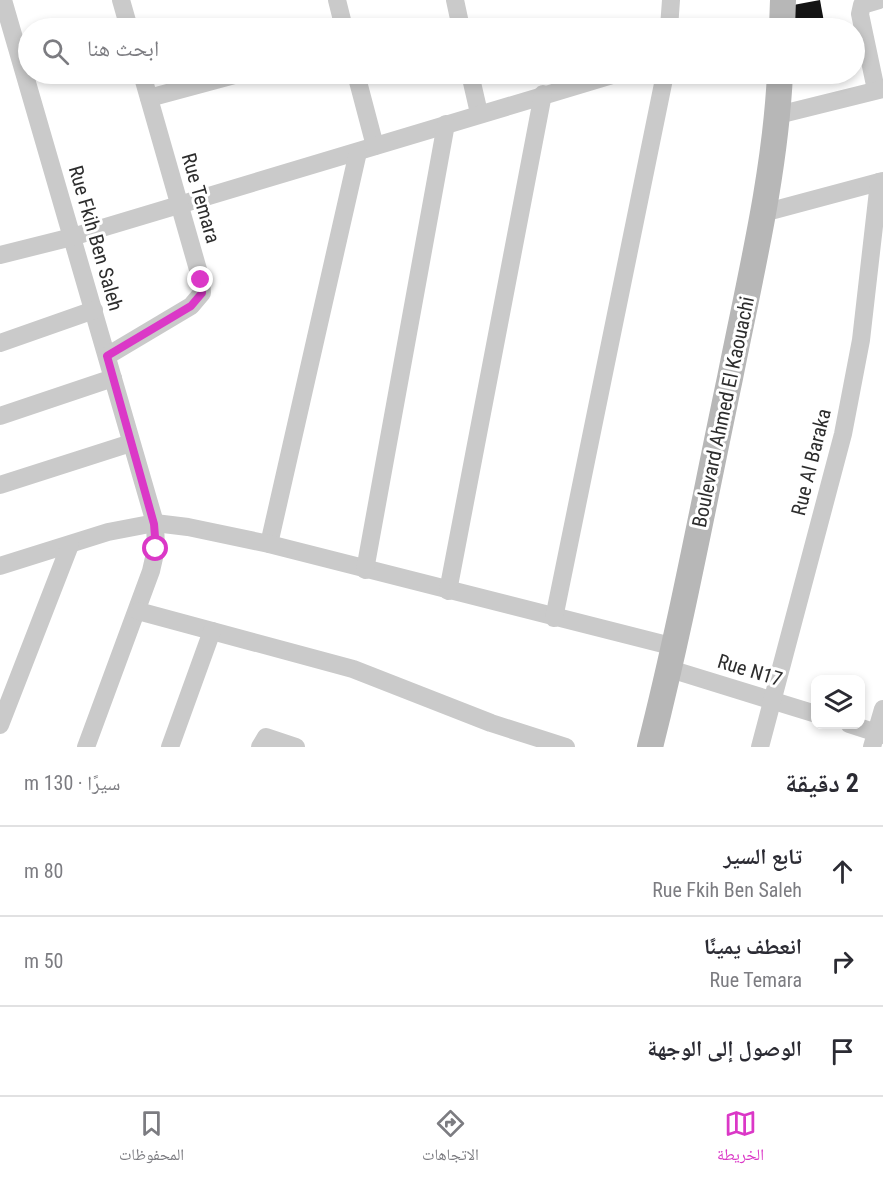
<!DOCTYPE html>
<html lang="ar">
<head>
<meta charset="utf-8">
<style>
  body { margin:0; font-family:"Roboto Condensed","Noto Naskh Arabic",sans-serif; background:#f7f7f7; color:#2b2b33; direction:rtl }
  .controls { position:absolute; right:18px; bottom:18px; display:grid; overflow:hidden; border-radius:12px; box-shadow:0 3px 9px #0003 }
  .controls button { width:54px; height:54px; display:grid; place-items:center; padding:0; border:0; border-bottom:2px solid #e1e1e2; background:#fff; color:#2b2b33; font:30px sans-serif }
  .stop { position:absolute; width:18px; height:18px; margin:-14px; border:4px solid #db38c7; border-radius:50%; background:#fff }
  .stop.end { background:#db38c7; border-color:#fff; box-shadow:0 2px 6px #0008 }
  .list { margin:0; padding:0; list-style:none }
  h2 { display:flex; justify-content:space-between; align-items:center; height:78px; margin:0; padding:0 24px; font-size:26px }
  h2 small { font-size:20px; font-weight:400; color:#7c7c81 }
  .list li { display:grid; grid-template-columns:39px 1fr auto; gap:18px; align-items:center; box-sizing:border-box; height:90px; padding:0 24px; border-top:2px solid #e1e1e2 }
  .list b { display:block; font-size:22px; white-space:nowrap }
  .list p { margin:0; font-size:20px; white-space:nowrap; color:#7c7c81 }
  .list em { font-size:20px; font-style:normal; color:#7c7c81 }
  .icon { flex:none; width:33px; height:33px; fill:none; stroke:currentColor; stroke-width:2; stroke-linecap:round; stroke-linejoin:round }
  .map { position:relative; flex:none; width:883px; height:747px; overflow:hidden; direction:ltr }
  .search { position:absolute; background:#fff; box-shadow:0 3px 9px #0003; left:18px; right:18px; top:18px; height:66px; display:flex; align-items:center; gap:15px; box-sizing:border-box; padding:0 21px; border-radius:33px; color:#7c7c81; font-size:22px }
  .sheet { height:348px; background:#fff }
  nav { display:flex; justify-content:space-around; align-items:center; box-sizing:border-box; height:84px; border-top:2px solid #e1e1e2; background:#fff; font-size:16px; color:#7c7c81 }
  nav a { display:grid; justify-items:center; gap:3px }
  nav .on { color:#db38c7 }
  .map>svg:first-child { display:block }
</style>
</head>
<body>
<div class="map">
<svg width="883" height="747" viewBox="0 0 883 747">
  <rect width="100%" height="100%" fill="#fff"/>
  <!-- building -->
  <polygon fill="#141414" points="820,0 824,22 792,28 788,6"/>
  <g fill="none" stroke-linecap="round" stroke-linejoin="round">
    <!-- street -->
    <g stroke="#cacaca" stroke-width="18">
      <polyline points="3,0 155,523 156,549 151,571 86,747"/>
      <polyline points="121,0 129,28"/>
      <polyline points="337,0 344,28"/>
      <polyline points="455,0 461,28"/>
      <polyline points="669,28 671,0"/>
      <polyline points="356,74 375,146"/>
      <polyline points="470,74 479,113"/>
      <polyline points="876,90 860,14 862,5 879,0"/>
      <polyline points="149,98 238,74"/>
      <polyline points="778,115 883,89"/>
      <polyline points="763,213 883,181"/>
      <polyline points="0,255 72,237 616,74"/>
      <polyline points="0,343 94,310"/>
      <polyline points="107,356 191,306 202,293 201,280 142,74"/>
      <polyline points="0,416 113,378"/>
      <polyline points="0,485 131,443"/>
      <polyline points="269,544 358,152"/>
      <polyline points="0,566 108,532 155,523 188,527 269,544 675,647"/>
      <polyline points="365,570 446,124"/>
      <polyline points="448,591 543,94"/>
      <polyline points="138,611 353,669 491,723 566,747"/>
      <polyline points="554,618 665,74"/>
      <polyline points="670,669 816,714"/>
      <polyline points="849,724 883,735"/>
      <polyline points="0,725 70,545"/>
      <polyline points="170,747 212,631"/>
      <polyline points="260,747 266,737 296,747"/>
      <polyline points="760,747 843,434 861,340 879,182"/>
      <polyline points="872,747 883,709"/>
    </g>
    <!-- secondary -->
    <g stroke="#b7b7b7" stroke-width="26">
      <polyline points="782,28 783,0"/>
      <path d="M 650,747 C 681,625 704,501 730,378 C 750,277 775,176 780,74"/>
    </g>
  </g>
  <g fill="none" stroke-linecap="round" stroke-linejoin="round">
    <!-- route -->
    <polyline stroke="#db38c7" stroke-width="8" points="156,549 154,524 107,356 191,306 202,293 201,280"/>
  </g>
  <g text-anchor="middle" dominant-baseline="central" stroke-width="6" stroke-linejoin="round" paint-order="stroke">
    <!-- street labels -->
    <g font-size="20" fill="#2d2d2d" stroke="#fff">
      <text transform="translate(201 198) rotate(74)">Rue Temara</text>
      <text transform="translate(96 238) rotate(74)">Rue Fkih Ben Saleh</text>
      <text transform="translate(723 412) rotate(-78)">Boulevard Ahmed El Kaouachi</text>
      <text transform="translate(811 462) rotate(-76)">Rue Al Baraka</text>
      <text transform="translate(750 670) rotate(17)">Rue N17</text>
    </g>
  </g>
</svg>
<div class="controls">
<button><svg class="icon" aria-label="layers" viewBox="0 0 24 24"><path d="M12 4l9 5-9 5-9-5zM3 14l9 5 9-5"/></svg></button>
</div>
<div class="stop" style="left:156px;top:549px"></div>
<div class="stop end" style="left:201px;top:280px"></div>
<div class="search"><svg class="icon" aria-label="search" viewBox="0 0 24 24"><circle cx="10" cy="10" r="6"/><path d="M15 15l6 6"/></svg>ابحث هنا</div>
</div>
<section class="sheet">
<h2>2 دقيقة<small>سيرًا · 130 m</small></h2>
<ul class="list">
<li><svg class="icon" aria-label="ahead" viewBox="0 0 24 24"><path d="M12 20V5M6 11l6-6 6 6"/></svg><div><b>تابع السير</b><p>Rue Fkih Ben Saleh</p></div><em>80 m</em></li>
<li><svg class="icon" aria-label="right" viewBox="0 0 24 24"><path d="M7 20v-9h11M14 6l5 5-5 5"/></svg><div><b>انعطف يمينًا</b><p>Rue Temara</p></div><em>50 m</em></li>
<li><svg class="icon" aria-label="arrive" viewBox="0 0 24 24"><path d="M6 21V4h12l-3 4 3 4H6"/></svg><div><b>الوصول إلى الوجهة</b></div></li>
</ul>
</section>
<nav>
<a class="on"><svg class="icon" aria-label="map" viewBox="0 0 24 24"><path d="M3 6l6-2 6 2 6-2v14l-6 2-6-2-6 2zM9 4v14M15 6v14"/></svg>الخريطة</a>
<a><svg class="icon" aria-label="directions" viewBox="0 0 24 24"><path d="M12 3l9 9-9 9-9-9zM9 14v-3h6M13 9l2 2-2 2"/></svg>الاتجاهات</a>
<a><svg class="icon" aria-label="saved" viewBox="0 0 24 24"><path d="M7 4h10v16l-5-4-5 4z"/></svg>المحفوظات</a>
</nav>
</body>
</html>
